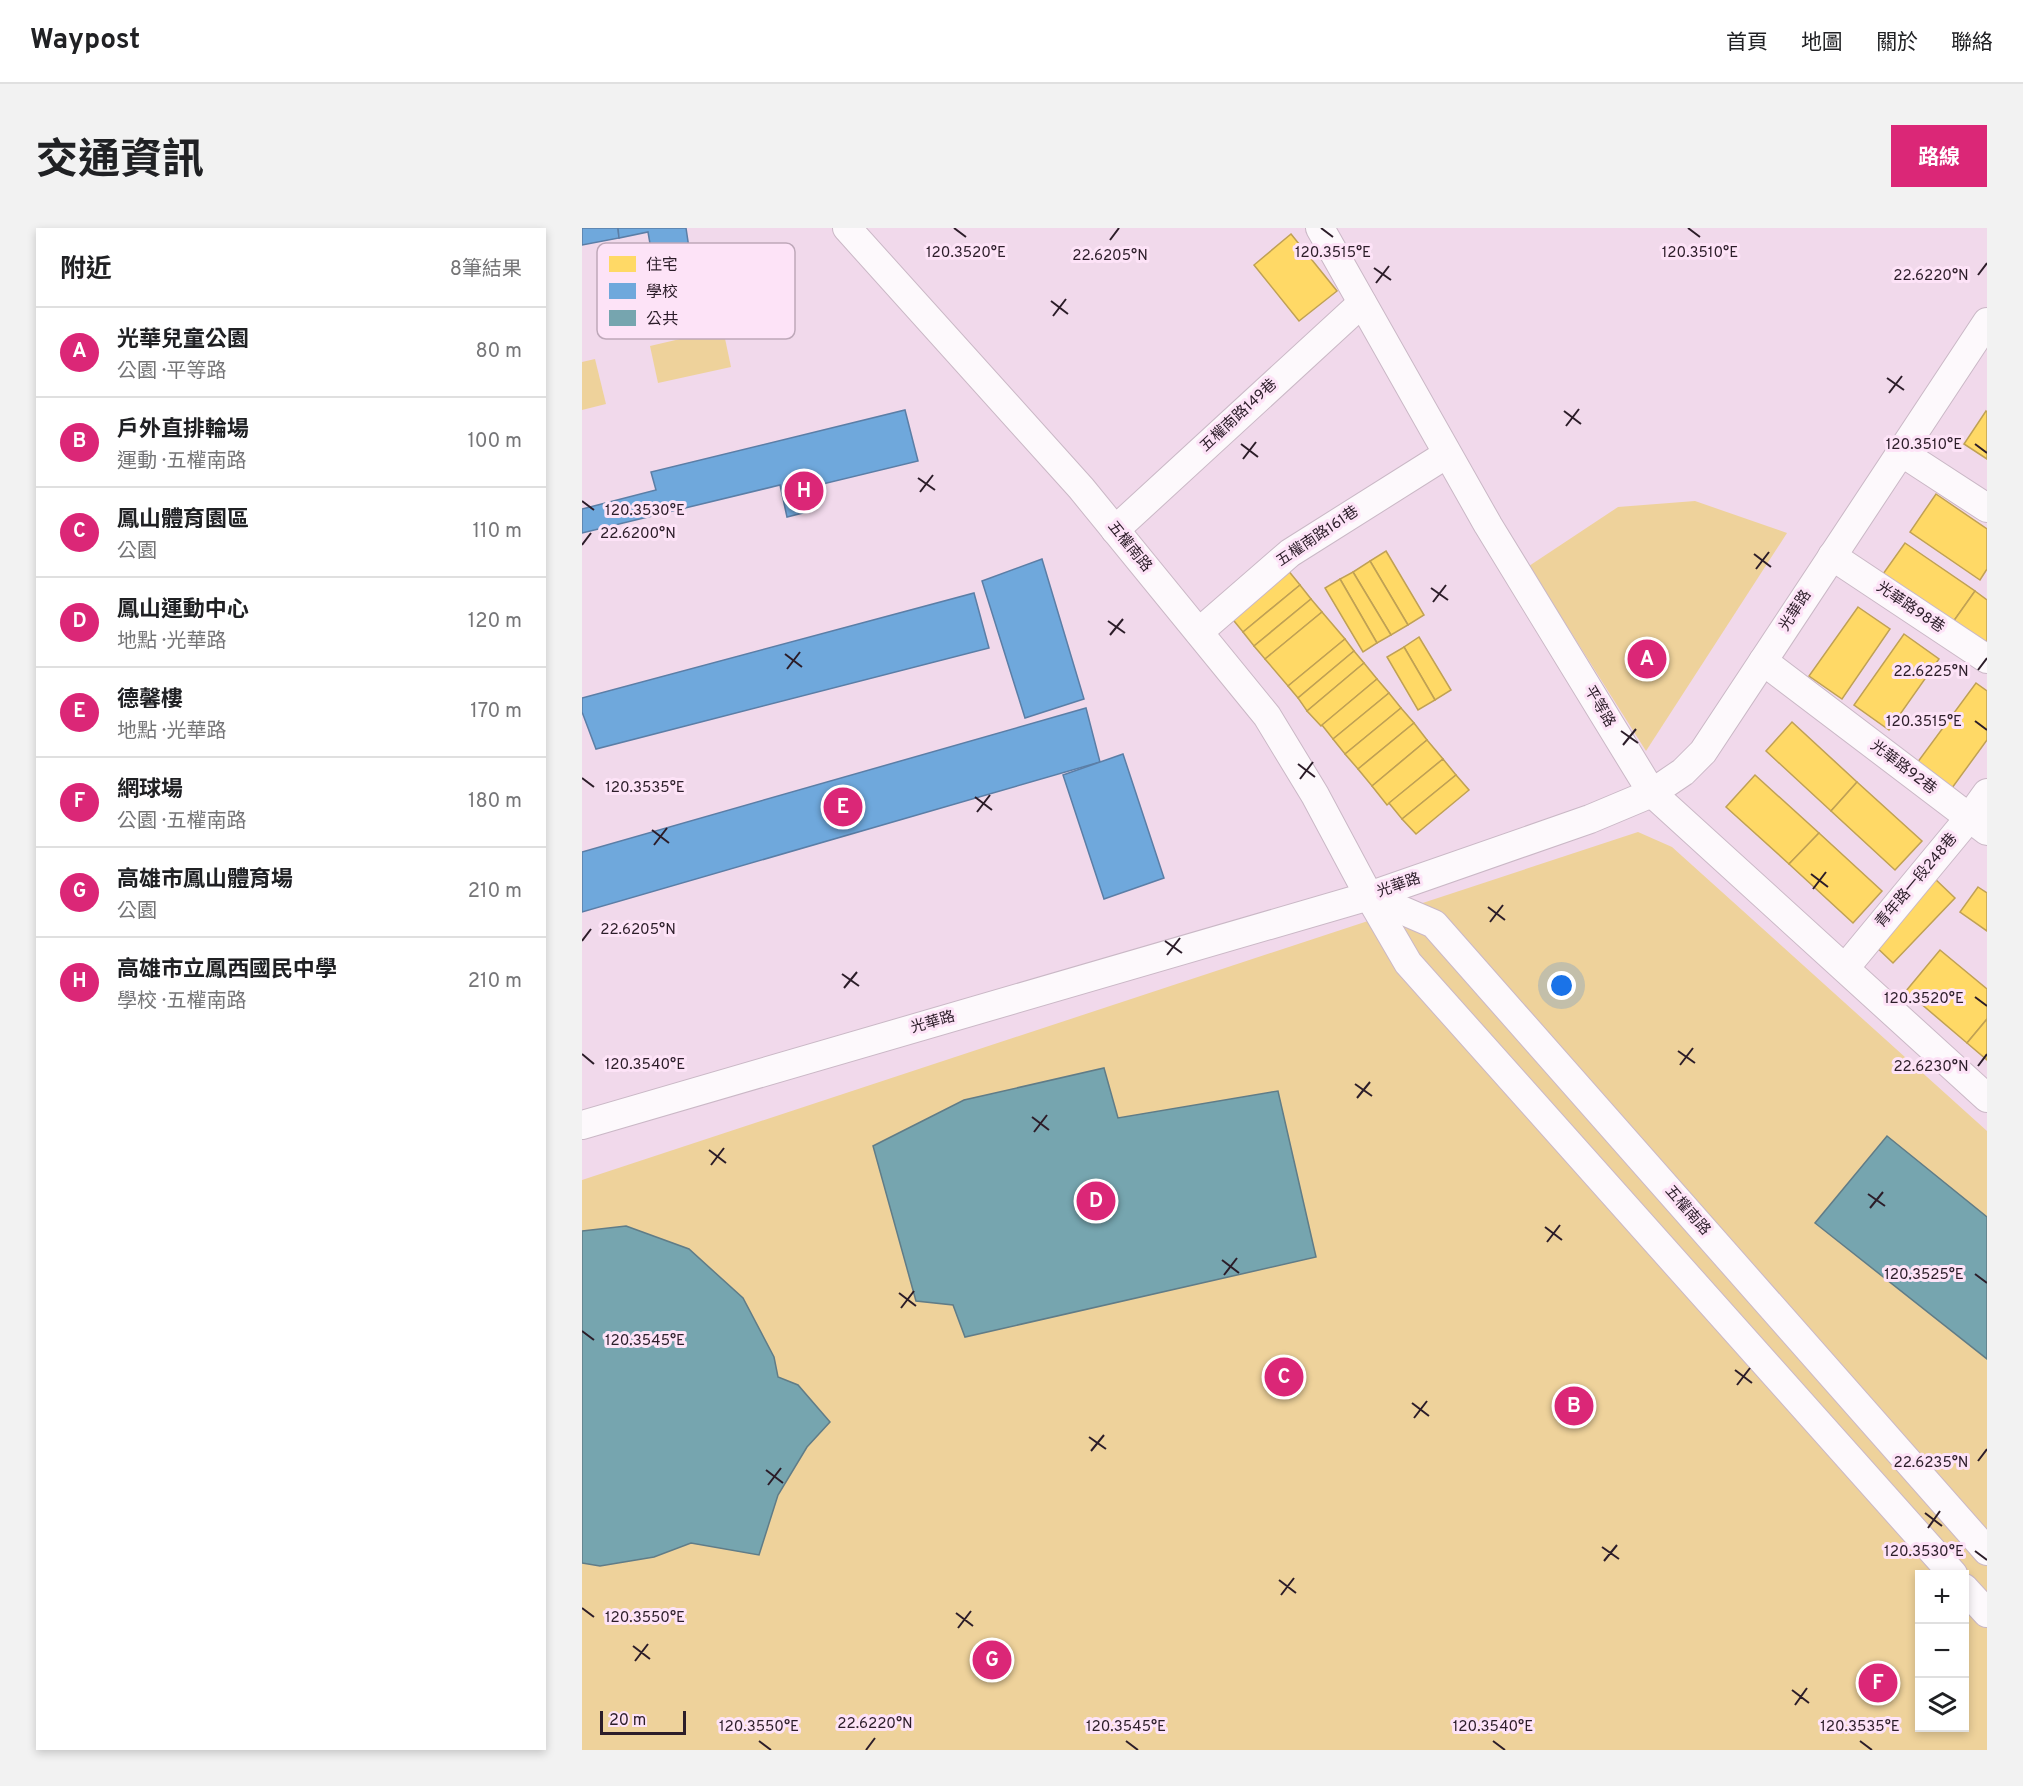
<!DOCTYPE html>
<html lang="zh-TW">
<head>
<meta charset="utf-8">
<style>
  body { margin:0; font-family:Overpass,"Noto Sans TC",sans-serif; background:#f2f2f2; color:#202124 }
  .controls { position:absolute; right:18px; bottom:18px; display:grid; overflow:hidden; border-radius:0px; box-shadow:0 3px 9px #0003 }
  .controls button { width:54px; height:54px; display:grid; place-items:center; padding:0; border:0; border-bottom:2px solid #e0e0e0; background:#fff; color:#202124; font:30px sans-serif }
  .scale { position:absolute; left:18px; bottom:15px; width:86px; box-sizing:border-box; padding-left:6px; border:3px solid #2c1d29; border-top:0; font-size:16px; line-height:21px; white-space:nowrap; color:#2c1d29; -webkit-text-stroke:4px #fde3f7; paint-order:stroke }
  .you { position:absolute; left:980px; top:758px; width:21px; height:21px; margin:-15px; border:4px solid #fff; border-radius:50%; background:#1a73e8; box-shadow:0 0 0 9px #1a73e833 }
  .badge { display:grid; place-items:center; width:39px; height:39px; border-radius:50%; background:#db2777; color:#fff; font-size:20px; font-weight:700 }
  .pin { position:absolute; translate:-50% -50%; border:3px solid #fff; box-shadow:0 2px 6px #0006 }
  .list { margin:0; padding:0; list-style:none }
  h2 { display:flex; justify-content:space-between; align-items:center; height:78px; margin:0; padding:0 24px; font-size:26px }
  h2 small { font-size:20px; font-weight:400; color:#757577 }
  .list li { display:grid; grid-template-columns:39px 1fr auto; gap:18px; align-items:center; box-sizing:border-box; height:90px; padding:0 24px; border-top:2px solid #e0e0e0 }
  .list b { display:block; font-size:22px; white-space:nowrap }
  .list p { margin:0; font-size:20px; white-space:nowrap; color:#757577 }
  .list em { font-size:20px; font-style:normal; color:#757577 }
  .icon { flex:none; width:33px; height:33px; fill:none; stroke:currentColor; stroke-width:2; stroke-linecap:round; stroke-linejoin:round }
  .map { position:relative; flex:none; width:1405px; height:1522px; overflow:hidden; border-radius:0px }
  header { display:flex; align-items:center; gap:36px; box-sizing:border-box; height:84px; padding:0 30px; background:#fff; border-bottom:2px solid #e0e0e0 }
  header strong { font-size:28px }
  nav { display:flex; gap:33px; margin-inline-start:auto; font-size:21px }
  .intro { display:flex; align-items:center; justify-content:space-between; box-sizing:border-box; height:144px; padding:0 36px }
  h1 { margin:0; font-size:42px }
  .button { padding:15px 27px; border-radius:0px; background:#db2777; color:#fff; font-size:21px; font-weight:700 }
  main { display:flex; gap:36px; padding:0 36px }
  aside { flex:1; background:#fff; border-radius:0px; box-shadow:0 3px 9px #0003 }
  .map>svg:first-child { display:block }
</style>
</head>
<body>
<header>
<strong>Waypost</strong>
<nav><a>首頁</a><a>地圖</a><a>關於</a><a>聯絡</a></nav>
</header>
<div class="intro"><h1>交通資訊</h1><a class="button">路線</a></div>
<main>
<aside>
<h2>附近<small>8筆結果</small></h2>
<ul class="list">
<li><span class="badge">A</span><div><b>光華兒童公園</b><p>公園 · 平等路</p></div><em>80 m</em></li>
<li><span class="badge">B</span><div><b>戶外直排輪場</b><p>運動 · 五權南路</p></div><em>100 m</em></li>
<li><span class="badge">C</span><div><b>鳳山體育園區</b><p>公園</p></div><em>110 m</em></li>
<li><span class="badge">D</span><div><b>鳳山運動中心</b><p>地點 · 光華路</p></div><em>120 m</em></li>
<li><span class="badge">E</span><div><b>德馨樓</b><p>地點 · 光華路</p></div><em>170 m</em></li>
<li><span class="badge">F</span><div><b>網球場</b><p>公園 · 五權南路</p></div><em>180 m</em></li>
<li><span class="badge">G</span><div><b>高雄市鳳山體育場</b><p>公園</p></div><em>210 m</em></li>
<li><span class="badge">H</span><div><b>高雄市立鳳西國民中學</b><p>學校 · 五權南路</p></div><em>210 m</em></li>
</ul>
</aside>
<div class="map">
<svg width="1405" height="1522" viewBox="0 0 1405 1522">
  <rect width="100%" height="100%" fill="#f1d9eb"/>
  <!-- green -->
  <g fill="#eed29b" fill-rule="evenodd">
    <polygon points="141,101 149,139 76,155 68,118"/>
    <polygon points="13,131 24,176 0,182 0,134"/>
    <polygon points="1113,273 1205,305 1064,523 947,338 1036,279"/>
    <path d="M 1056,604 L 1090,619 L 1405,903 L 1405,1522 L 0,1522 L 0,952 ZM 1338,1346 L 1382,1346 L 1382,1500 L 1338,1500 Z"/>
  </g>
  <!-- homes -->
  <g fill="#ffd966" stroke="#c0a154" stroke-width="1.5">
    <polygon points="709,6 755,63 717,93 672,37"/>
    <polygon points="1404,183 1405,184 1405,231 1382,216"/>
    <polygon points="1354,266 1405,301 1405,341 1398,352 1328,304"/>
    <polygon points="1323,315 1393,363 1371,394 1301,346"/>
    <polygon points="804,323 842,387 826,397 788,333"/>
    <polygon points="788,333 826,397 809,407 771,344"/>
    <polygon points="705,341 718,357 661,404 648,388"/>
    <polygon points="771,344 809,407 795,415 758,351"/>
    <polygon points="758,351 795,415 781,424 743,360"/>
    <polygon points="718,357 729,371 672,418 661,404"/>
    <polygon points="1393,363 1405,372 1405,417 1371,394"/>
    <polygon points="729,371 740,384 683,431 672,418"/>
    <polygon points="1276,379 1308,401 1260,471 1227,448"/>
    <polygon points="740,384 763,411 706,458 683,431"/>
    <polygon points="1322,406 1357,431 1307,502 1272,477"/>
    <polygon points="837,409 869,462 853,472 822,419"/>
    <polygon points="763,411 772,423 716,470 706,458"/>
    <polygon points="822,419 853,472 836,482 805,429"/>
    <polygon points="772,423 782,435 725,483 716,470"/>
    <polygon points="782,435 795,451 739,498 725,483"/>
    <polygon points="795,451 807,465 751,511 740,497"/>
    <polygon points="1394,455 1405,463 1405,512 1370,560 1335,535"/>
    <polygon points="807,465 819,480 763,526 751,511"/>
    <polygon points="819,480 832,495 776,541 763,526"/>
    <polygon points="1210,494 1275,554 1249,583 1184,523"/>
    <polygon points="832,495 845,512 790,558 776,541"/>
    <polygon points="845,512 861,531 805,577 790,558"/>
    <polygon points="861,531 874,547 820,591 807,575"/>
    <polygon points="874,547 887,562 834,606 820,591"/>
    <polygon points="1173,547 1237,605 1207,636 1144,579"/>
    <polygon points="1275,554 1340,613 1313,642 1249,583"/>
    <polygon points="1237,605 1300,663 1271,695 1207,636"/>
    <polygon points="1351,649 1373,670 1311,735 1289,714"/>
    <polygon points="1396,659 1405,665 1405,703 1378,684"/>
    <polygon points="1358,722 1405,761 1405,791 1385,815 1324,763"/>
    <polygon points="1405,791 1405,832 1385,815"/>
  </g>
  <!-- schools -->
  <g fill="#6fa8dc" stroke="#5b7ea6" stroke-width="1.5">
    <polygon points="0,0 36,0 37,10 0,17"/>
    <polygon points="36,0 104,0 108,27 71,33 66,4 37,10"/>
    <polygon points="323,182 336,233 224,260 229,283 205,289 198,257 0,305 0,281 74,262 69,244"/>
    <polygon points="460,331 502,471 443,490 400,353"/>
    <polygon points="392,365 407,420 14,521 0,484 0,470"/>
    <polygon points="504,480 518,534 0,684 0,624"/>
    <polygon points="541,526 582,650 522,671 481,547"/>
  </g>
  <!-- public -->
  <g fill="#76a5af" stroke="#607c87" stroke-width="1.5">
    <polygon points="522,840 536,890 696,863 734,1029 383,1109 371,1077 334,1073 291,918 382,872"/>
    <polygon points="1305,908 1405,989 1405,1131 1233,995"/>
    <polygon points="44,998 107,1021 161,1070 192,1129 196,1149 216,1157 248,1194 225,1219 196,1267 177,1327 109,1315 72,1329 18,1338 0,1335 0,1003"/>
  </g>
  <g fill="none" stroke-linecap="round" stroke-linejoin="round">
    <!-- minor casing -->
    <g stroke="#cab8c6" stroke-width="30">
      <g id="minor">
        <polyline points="265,0 499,260 685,488 733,567 787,668 826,735 1371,1346"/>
        <polyline points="738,0 906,297 1070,565 1405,870"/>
        <polyline points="1319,224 1405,280"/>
        <polyline points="533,302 780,75"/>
        <polyline points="1250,328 1405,431"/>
        <polyline points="617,404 708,325 865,226"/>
        <polyline points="1181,433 1405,603"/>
        <polyline points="787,668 852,696 1405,1323"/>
        <polyline points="1263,740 1387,590 1405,565"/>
        <polyline points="0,897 787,668 1008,591 1070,565 1101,544 1121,524 1405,94"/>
        <polyline points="1382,1360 1405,1385"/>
      </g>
    </g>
    <!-- minor -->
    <use href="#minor" stroke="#fdf9fc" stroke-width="28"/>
  </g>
  <!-- ticks -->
  <path fill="none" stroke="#2c1d29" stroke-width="2" d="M 372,0 L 384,9M 739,0 L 751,9M 1106,0 L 1118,9M 528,12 L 537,0M 792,40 L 809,52M 1396,47 L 1405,35M 794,55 L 807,38M 469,73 L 486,86M 471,88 L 484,71M 1305,150 L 1322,162M 1307,165 L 1320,148M 982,183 L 999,196M 984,198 L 997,181M 659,216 L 676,229M 1393,216 L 1405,225M 661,231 L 674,214M 336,250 L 353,262M 338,264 L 351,247M 0,273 L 12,282M 0,317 L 9,305M 1172,326 L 1189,339M 1174,341 L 1187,324M 849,360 L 866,372M 851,374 L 864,357M 526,393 L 543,405M 528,407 L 541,391M 203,426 L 220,439M 205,441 L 218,424M 1396,442 L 1405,430M 1393,493 L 1405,502M 1039,503 L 1056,515M 1041,517 L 1054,501M 716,536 L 733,549M 0,550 L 12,559M 718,551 L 731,534M 393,569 L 410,582M 395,584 L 408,567M 70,602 L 87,615M 72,617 L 85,600M 1229,646 L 1246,659M 1231,661 L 1244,644M 906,679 L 923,692M 908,694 L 921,677M 0,713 L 9,701M 583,713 L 600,725M 585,727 L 598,710M 260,746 L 277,758M 262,760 L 275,744M 1393,769 L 1405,778M 1096,823 L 1113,835M 0,826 L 12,836M 1098,837 L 1111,820M 1396,838 L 1405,826M 773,856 L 790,868M 775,870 L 788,854M 450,889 L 467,902M 452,904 L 465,887M 127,922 L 144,935M 129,937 L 142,920M 1286,966 L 1303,978M 1288,980 L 1301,964M 963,999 L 980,1012M 965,1014 L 978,997M 640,1032 L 657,1045M 1393,1046 L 1405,1055M 642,1047 L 655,1030M 317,1065 L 334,1078M 319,1080 L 332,1063M 0,1103 L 12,1112M 1153,1142 L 1170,1155M 1155,1157 L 1168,1140M 830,1175 L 847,1188M 832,1190 L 845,1173M 507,1209 L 524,1221M 509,1223 L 522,1207M 1396,1233 L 1405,1221M 184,1242 L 201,1255M 186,1257 L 199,1240M 1343,1285 L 1360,1298M 1346,1300 L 1358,1283M 1020,1319 L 1037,1331M 1393,1323 L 1405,1332M 1022,1333 L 1035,1317M 697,1352 L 714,1365M 699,1367 L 712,1350M 0,1380 L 12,1389M 374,1385 L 391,1398M 376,1400 L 389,1383M 51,1418 L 68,1431M 53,1433 L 66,1416M 1210,1462 L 1227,1475M 1213,1477 L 1225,1460M 177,1513 L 189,1522M 544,1513 L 556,1522M 911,1513 L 923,1522M 1278,1513 L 1290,1522M 284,1522 L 293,1510"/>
  <g text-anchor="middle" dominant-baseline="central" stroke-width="6" stroke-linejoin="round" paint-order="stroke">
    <!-- street labels -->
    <g font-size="15" fill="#2c1d29" stroke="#fde3f7">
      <text transform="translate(657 188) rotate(-43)">五權南路149巷</text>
      <text transform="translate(736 309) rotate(-34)">五權南路161巷</text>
      <text transform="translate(547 319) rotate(51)">五權南路</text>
      <text transform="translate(1328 380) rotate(34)">光華路98巷</text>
      <text transform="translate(1214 383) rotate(-57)">光華路</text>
      <text transform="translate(1017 479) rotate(59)">平等路</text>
      <text transform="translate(1321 540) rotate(37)">光華路92巷</text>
      <text transform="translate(1335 653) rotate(-50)">青年路一段248巷</text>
      <text transform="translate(817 658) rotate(-19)">光華路</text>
      <text transform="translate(351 795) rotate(-16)">光華路</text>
      <text transform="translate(1105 983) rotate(49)">五權南路</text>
    </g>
  </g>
  <!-- legend -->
  <rect x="15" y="15" width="198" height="96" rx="9" fill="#fde3f7" stroke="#bea8b9" stroke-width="1.5"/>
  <rect x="27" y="28" width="27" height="16" fill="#ffd966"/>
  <rect x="27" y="55" width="27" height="16" fill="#6fa8dc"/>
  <rect x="27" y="82" width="27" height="16" fill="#76a5af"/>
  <g font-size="16" fill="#2c1d29">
    <text x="64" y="42">住宅</text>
    <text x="64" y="69">學校</text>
    <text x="64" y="96">公共</text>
  </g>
  <g font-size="15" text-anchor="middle" fill="#2c1d29" stroke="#fde3f7" stroke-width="6" stroke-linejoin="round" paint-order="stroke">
    <text x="384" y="29">120.3520°E</text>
    <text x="751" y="29">120.3515°E</text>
    <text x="1118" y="29">120.3510°E</text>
    <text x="528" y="32">22.6205°N</text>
    <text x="1349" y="52">22.6220°N</text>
    <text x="1342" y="221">120.3510°E</text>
    <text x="63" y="287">120.3530°E</text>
    <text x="56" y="310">22.6200°N</text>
    <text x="1349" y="448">22.6225°N</text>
    <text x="1342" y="498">120.3515°E</text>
    <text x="63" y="564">120.3535°E</text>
    <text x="56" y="706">22.6205°N</text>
    <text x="1342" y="775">120.3520°E</text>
    <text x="63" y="841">120.3540°E</text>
    <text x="1349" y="843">22.6230°N</text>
    <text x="1342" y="1051">120.3525°E</text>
    <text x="63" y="1117">120.3545°E</text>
    <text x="1349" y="1239">22.6235°N</text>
    <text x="1342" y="1328">120.3530°E</text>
    <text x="63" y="1394">120.3550°E</text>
    <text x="293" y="1500">22.6220°N</text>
    <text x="177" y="1503">120.3550°E</text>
    <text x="544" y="1503">120.3545°E</text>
    <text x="911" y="1503">120.3540°E</text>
    <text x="1278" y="1503">120.3535°E</text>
  </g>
</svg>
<div class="controls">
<button>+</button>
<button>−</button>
<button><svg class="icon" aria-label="layers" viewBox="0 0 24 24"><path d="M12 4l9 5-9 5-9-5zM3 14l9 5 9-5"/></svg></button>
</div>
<div class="scale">20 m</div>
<div class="you"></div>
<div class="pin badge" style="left:1065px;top:431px">A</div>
<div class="pin badge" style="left:992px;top:1178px">B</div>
<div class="pin badge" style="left:702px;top:1149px">C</div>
<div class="pin badge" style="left:514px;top:973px">D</div>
<div class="pin badge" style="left:261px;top:579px">E</div>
<div class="pin badge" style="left:1296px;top:1455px">F</div>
<div class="pin badge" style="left:410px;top:1432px">G</div>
<div class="pin badge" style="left:222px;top:263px">H</div>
</div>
</main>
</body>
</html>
